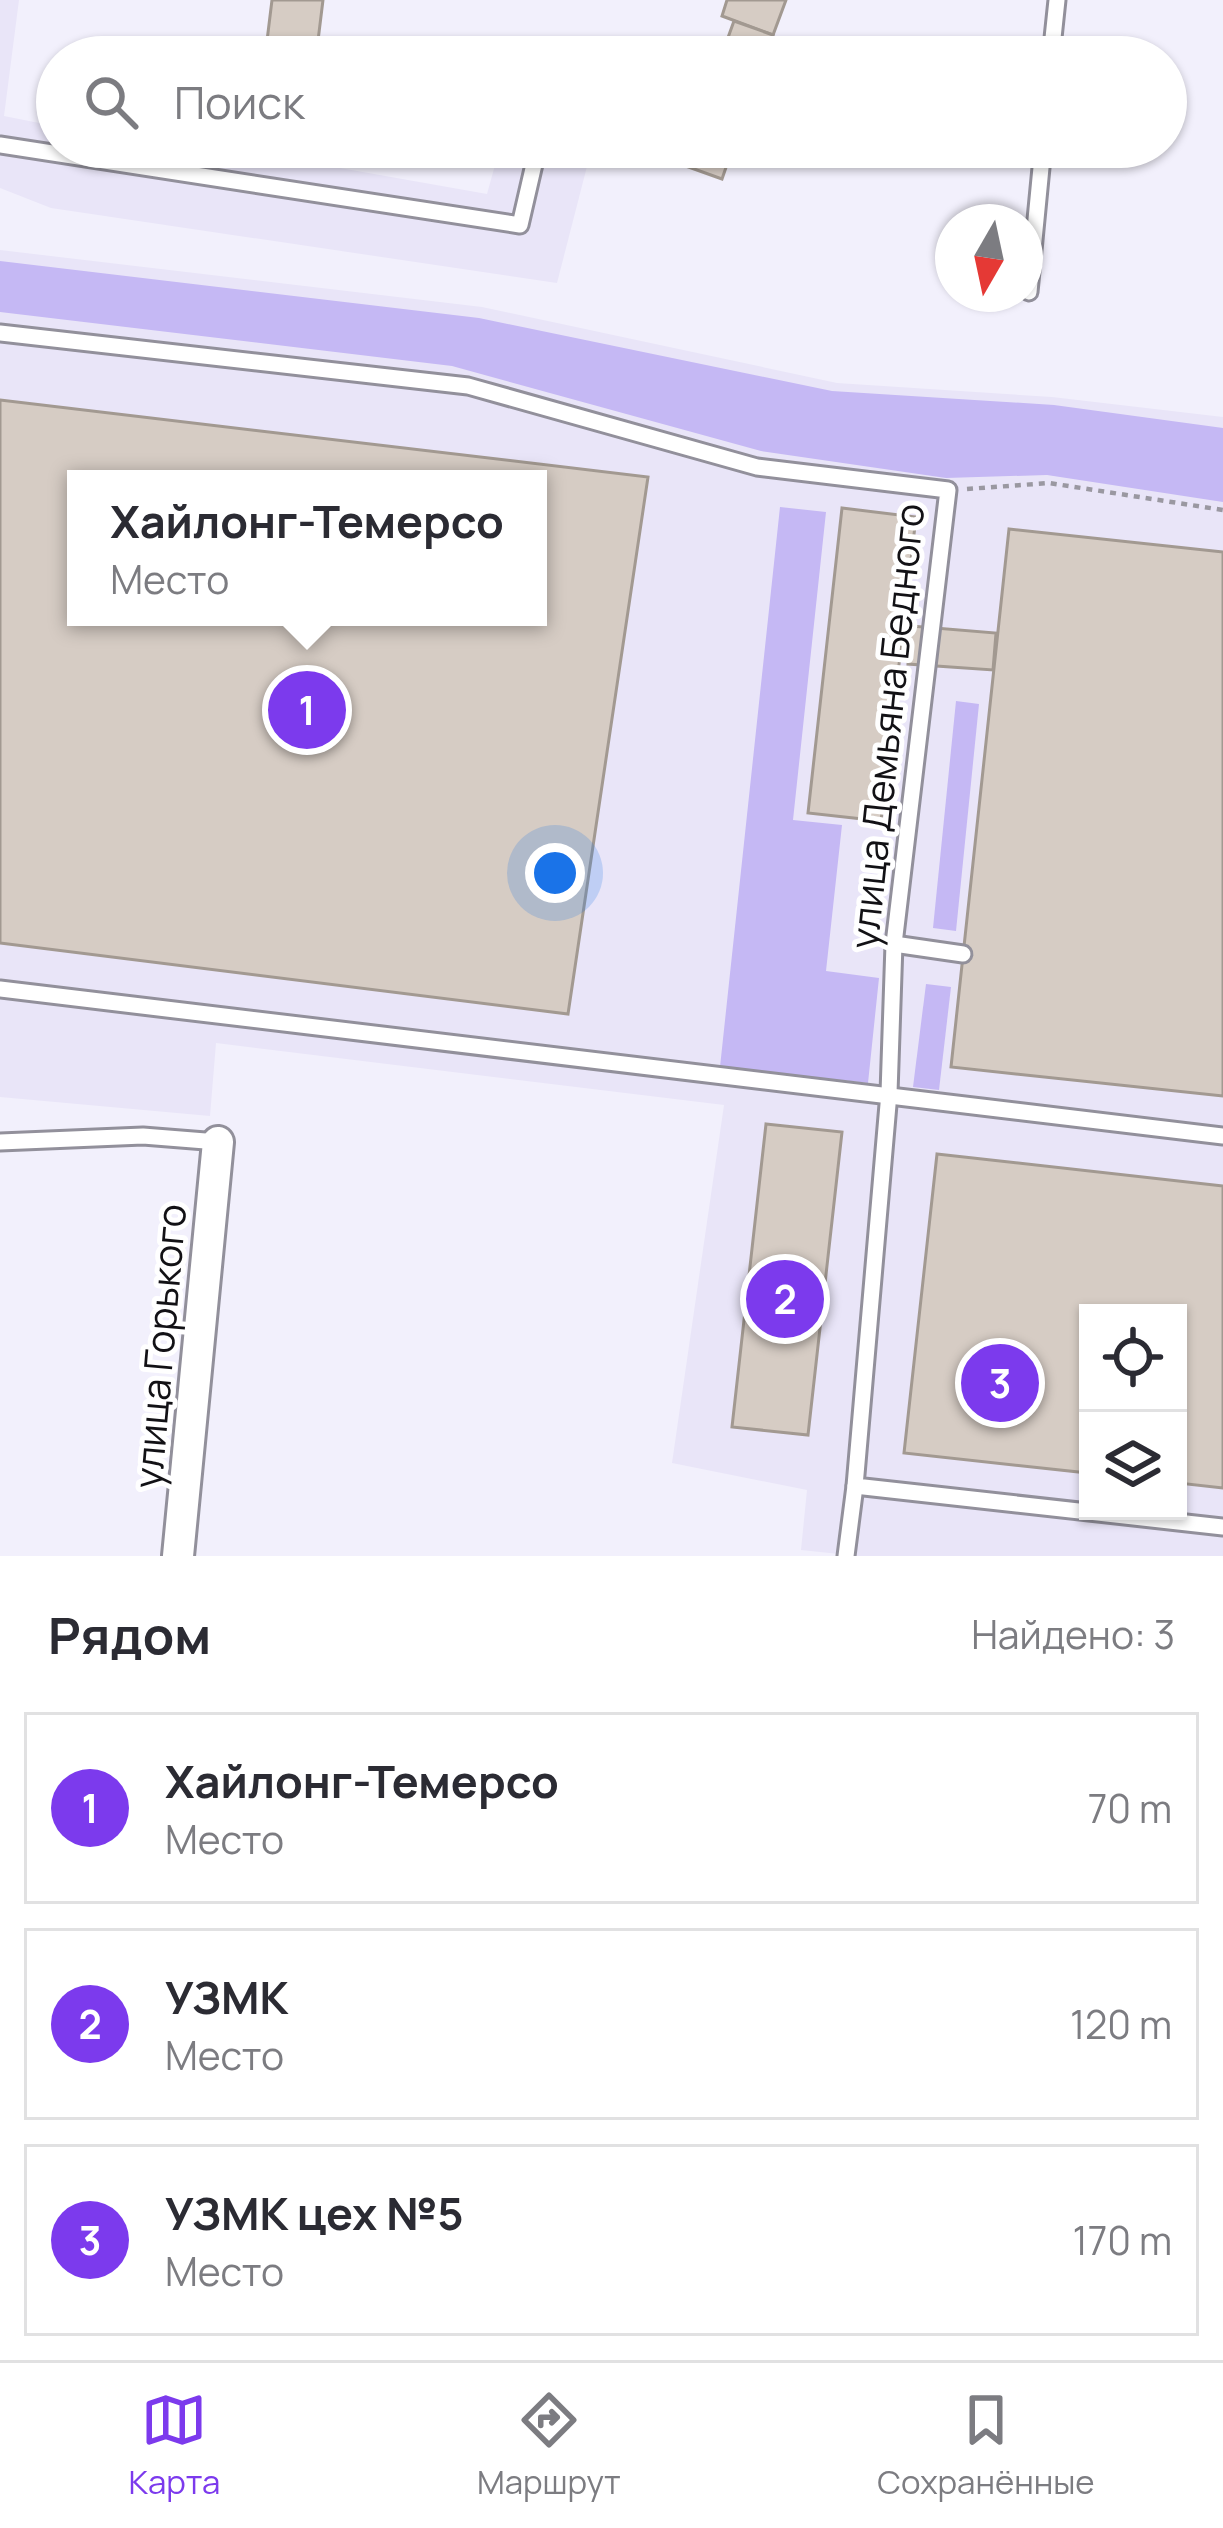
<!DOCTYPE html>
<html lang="ru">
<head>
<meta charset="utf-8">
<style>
  body { margin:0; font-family:Manrope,sans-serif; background:#f2f2f3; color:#2b2b33 }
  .controls { position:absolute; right:36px; bottom:36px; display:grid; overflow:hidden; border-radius:0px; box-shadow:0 3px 9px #0004 }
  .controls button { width:108px; height:108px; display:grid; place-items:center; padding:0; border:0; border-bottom:3px solid #e1e1e2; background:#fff; color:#2b2b33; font:60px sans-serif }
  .compass { position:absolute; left:935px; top:204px; width:108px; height:108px; border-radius:50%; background:#fff; box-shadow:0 3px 9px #0004; rotate:189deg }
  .you { position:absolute; left:555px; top:873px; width:42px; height:42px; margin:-30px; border:9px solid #fff; border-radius:50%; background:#1a73e8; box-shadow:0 0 0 18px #1a73e833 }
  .badge { display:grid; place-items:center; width:78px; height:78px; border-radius:50%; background:#7c3aed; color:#fff; font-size:39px; font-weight:700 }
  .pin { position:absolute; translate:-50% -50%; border:6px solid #fff; box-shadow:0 3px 12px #0006 }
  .popup { position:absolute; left:67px; top:470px; width:480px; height:156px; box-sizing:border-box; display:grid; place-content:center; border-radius:0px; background:#fff; filter:drop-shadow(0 3px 9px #0005); font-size:39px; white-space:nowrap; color:#7c7c81 }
  .popup b { font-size:45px; color:#2b2b33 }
  .popup::after { content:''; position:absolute; left:50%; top:100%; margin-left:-24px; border:24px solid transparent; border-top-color:#fff }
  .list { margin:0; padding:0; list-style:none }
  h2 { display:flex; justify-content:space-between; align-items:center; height:156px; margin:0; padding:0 48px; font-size:51px }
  h2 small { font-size:39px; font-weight:400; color:#7c7c81 }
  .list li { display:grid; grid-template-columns:78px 1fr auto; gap:36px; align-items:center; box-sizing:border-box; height:192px; margin:0 24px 24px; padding:0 24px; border:3px solid #e1e1e2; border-radius:0px }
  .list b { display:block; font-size:45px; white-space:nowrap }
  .list p { margin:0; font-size:39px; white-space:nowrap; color:#7c7c81 }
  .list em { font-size:39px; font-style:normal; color:#7c7c81 }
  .icon { flex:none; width:66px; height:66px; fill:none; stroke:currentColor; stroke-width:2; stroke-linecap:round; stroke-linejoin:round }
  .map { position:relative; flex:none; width:1223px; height:1556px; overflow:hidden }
  .search { position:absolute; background:#fff; box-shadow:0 3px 9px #0004; left:36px; right:36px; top:36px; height:132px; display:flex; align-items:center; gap:30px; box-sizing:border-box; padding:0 42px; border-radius:66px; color:#7c7c81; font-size:45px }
  .sheet { height:804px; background:#fff }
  nav { display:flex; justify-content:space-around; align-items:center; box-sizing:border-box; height:168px; border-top:3px solid #e1e1e2; background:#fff; font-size:33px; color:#7c7c81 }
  nav a { display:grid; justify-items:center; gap:6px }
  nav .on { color:#7c3aed }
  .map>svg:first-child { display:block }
</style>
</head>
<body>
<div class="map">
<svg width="1223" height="1556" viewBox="0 0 1223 1556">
  <rect width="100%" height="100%" fill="#f2f0fc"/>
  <!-- built -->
  <g fill="#e9e5f8" fill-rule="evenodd">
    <polygon points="0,0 19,0 4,116 54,126 57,108 57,147 221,147 487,194 500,147 592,147 557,283 51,208 0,188"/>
    <path d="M 0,250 L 482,307 L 837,383 L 1052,397 L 1223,417 L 1223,1556 L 858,1556 L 801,1550 L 807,1490 L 672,1463 L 724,1105 L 216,1043 L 210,1116 L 0,1097 ZM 76,479 L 538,479 L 538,617 L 76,617 ZM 1088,1313 L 1178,1313 L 1178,1511 L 1088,1511 Z"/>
  </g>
  <!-- green -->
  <g fill="#c5b8f4">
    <polygon points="0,261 479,318 832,391 1054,405 1223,428 1223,502 1047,475 946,478 761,451 452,366 0,312"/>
    <polygon points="780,507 826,512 793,820 842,825 826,971 879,978 868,1083 720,1067"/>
    <polygon points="956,701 979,704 956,931 933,928"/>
    <polygon points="926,984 951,987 939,1090 913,1087"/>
  </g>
  <!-- building -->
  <g fill="#d6ccc4" stroke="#a29991" stroke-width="3" fill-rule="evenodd">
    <polygon points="272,0 323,0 316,57 265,57"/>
    <polygon points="727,0 786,0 773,35 722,16"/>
    <polygon points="734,21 773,35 765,57 721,57"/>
    <polygon points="690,147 733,147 722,179 683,165"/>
    <path d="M 0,400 L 648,477 L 568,1014 L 0,943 ZM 76,479 L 538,479 L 538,617 L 76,617 Z"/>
    <polygon points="842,508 916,517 881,821 808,813"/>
    <polygon points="1009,529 1223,552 1223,1096 951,1067"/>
    <polygon points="911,626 996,633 993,670 908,664"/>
    <polygon points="766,1124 842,1132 808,1435 732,1427"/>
    <polygon points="937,1154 1223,1186 1223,1488 1178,1483 1178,1313 1088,1313 1088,1473 904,1453"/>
  </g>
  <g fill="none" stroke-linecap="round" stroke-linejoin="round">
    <!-- service casing -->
    <g stroke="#92909b" stroke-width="21">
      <g id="service">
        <polyline points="1051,57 1057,0"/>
        <polyline points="0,145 520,225 538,147"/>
        <polyline points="1029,292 1043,147"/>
        <polyline points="0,333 468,386 757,467 948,490 894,944 889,1093 855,1486 1223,1527"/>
        <polyline points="894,944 963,954"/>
        <polyline points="0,989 1223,1136"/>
        <polyline points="0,1142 143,1136 218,1142"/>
        <polyline points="846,1556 855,1486"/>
      </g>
    </g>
    <!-- minor casing -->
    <g stroke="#92909b" stroke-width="36">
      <polyline id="minor" points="178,1556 218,1142"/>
    </g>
    <!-- path -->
    <polyline stroke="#9a98a1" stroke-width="4.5" stroke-dasharray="6 6" stroke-linecap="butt" points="967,489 1049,483 1223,510"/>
    <!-- service -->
    <use href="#service" stroke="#fff" stroke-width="15"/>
    <!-- minor -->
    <use href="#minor" stroke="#fff" stroke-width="30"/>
  </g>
  <g text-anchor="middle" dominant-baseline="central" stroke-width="10" stroke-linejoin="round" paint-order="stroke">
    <!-- street labels -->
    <g font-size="39" fill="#121115" stroke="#fff">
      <text transform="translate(886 726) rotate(-84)">улица Демьяна Бедного</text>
      <text transform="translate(159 1346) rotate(-85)">улица Горького</text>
    </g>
  </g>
</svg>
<div class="controls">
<button><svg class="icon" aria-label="locate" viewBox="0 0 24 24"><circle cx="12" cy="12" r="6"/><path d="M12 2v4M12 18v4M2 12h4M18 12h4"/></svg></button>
<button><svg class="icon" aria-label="layers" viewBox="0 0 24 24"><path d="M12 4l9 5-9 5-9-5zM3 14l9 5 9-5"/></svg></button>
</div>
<svg class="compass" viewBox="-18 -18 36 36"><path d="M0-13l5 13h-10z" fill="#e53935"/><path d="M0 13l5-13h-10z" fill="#7c7c81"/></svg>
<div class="you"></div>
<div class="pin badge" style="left:307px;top:710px">1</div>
<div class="popup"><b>Хайлонг-Темерсо</b>Место</div>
<div class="pin badge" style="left:785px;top:1299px">2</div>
<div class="pin badge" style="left:1000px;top:1383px">3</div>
<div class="search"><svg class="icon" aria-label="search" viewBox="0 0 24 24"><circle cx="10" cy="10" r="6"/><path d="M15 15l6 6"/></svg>Поиск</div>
</div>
<section class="sheet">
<h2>Рядом<small>Найдено: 3</small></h2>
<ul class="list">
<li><span class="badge">1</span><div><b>Хайлонг-Темерсо</b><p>Место</p></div><em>70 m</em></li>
<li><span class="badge">2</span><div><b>УЗМК</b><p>Место</p></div><em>120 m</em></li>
<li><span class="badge">3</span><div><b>УЗМК цех №5</b><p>Место</p></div><em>170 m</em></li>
</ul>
</section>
<nav>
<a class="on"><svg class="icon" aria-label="map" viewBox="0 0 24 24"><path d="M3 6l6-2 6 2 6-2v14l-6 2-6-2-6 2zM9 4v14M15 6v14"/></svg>Карта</a>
<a><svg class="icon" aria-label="directions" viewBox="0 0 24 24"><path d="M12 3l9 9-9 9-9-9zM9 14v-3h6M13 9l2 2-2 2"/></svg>Маршрут</a>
<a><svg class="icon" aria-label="saved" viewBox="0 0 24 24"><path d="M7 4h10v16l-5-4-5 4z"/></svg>Сохранённые</a>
</nav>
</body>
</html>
